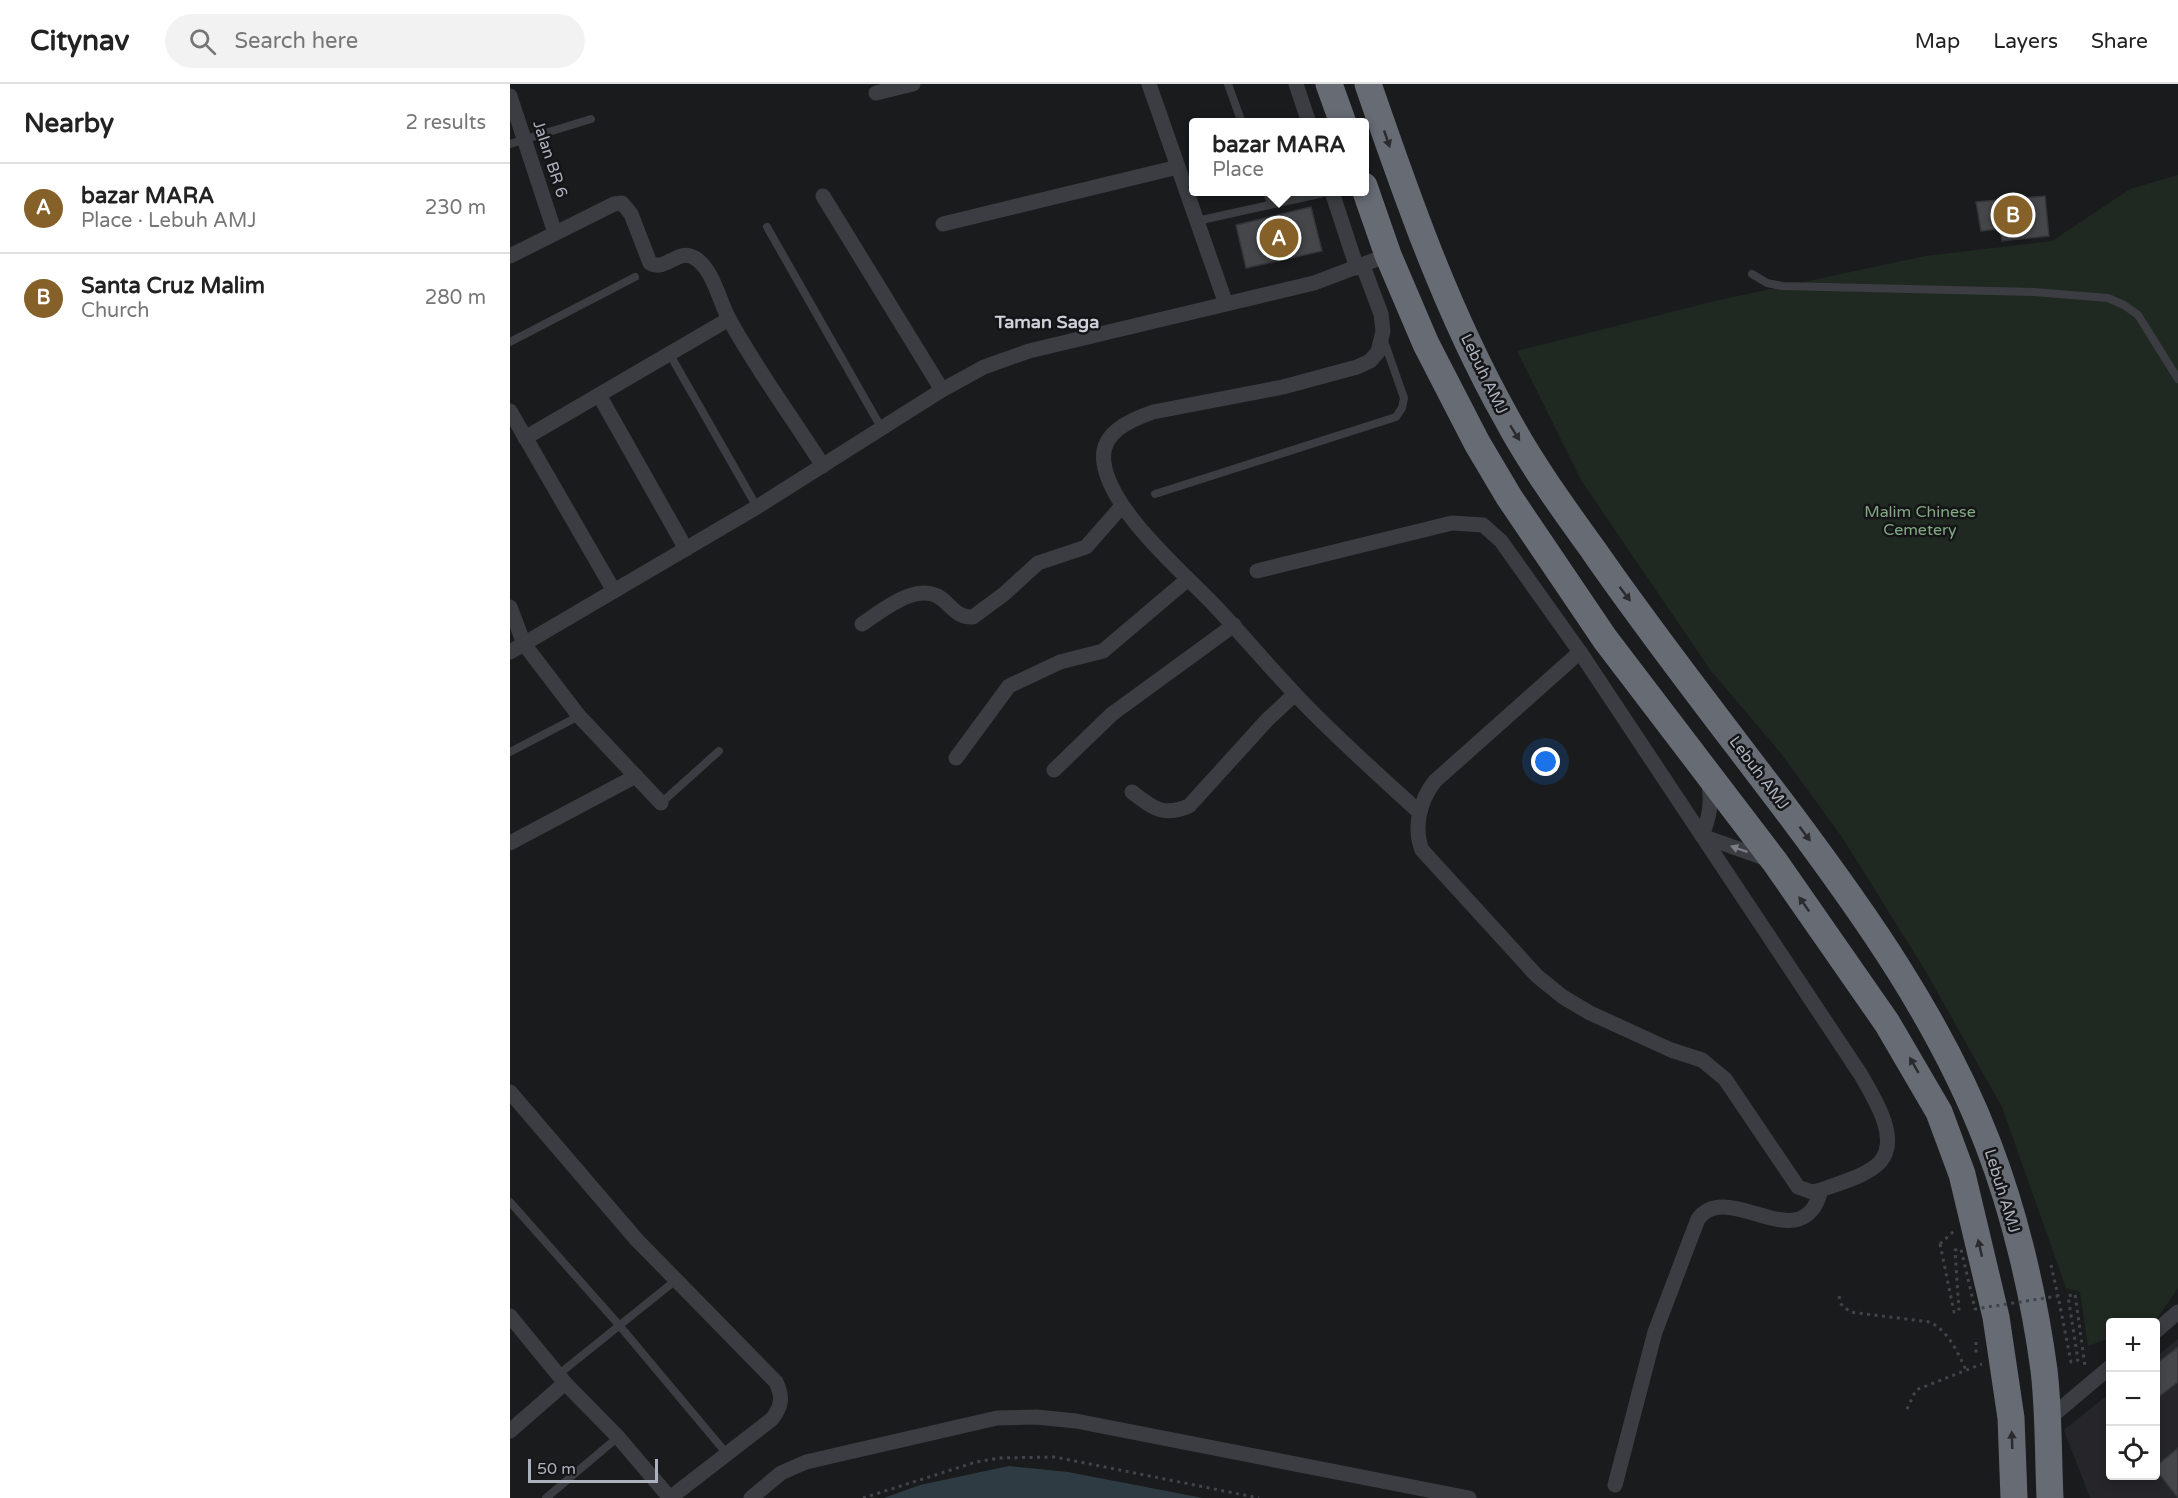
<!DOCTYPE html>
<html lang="en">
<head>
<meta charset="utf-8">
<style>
  body { margin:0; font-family:"Varela Round",sans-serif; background:#f2f2f2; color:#222 }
  .controls { position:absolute; right:18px; bottom:18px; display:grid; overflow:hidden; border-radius:6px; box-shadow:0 3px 9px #0003 }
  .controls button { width:54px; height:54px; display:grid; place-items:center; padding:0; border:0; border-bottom:2px solid #e0e0e0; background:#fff; color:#222; font:30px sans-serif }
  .scale { position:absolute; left:18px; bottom:15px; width:130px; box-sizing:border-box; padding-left:6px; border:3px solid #acb2bd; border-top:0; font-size:16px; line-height:21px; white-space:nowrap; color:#acb2bd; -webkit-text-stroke:4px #151518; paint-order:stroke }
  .you { position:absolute; left:1036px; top:678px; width:21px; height:21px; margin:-15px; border:4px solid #fff; border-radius:50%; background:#1a73e8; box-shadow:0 0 0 9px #1a73e833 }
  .badge { display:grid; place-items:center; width:39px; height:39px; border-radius:50%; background:#856129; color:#fff; font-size:20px; font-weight:700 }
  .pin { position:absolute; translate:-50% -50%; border:3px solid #fff; box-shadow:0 2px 6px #0006 }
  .popup { position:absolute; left:679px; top:34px; width:180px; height:78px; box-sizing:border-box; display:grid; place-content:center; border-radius:6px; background:#fff; filter:drop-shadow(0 2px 4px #0005); font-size:20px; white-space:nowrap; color:#767676 }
  .popup b { font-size:22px; color:#222 }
  .popup::after { content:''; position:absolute; left:50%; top:100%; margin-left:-12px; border:12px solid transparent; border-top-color:#fff }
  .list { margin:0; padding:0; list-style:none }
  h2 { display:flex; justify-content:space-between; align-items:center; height:78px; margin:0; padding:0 24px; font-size:26px }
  h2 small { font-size:20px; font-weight:400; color:#767676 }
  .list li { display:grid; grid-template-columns:39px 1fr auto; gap:18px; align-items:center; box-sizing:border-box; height:90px; padding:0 24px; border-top:2px solid #e0e0e0 }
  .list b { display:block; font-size:22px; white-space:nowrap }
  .list p { margin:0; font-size:20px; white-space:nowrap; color:#767676 }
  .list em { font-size:20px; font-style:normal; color:#767676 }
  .icon { flex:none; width:33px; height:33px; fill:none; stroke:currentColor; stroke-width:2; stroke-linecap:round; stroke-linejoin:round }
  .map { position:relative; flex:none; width:1668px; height:1414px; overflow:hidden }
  header { display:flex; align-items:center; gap:36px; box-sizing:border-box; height:84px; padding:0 30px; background:#fff; border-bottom:2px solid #e0e0e0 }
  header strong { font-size:28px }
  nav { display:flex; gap:33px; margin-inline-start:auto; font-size:21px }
  .search { width:420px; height:54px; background:#f2f2f2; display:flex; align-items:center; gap:15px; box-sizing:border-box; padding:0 21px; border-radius:33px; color:#767676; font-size:22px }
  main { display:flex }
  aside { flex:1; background:#fff }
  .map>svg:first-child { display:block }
</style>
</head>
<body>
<header>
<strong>Citynav</strong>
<div class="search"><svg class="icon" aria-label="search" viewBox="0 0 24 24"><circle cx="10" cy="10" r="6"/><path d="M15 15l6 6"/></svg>Search here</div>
<nav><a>Map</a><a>Layers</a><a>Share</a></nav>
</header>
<main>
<aside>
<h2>Nearby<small>2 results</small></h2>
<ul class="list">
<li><span class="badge">A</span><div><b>bazar MARA</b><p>Place · Lebuh AMJ</p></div><em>230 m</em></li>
<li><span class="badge">B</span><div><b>Santa Cruz Malim</b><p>Church</p></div><em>280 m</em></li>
</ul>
</aside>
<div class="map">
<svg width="1668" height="1414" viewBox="0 0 1668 1414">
  <rect width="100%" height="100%" fill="#1a1b1d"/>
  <!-- built -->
  <polygon fill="#26262a" points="1668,1255 1668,1414 1580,1414 1554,1346 1600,1309 1600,1392 1646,1392 1646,1273"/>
  <!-- green -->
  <polygon fill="#202921" points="1668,91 1668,1204 1646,1236 1600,1238 1600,1254 1578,1262 1570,1208 1556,1204 1492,1023 1415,886 1332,753 1270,668 1201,587 1071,396 1007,267 1205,217 1415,172 1542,157 1620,105"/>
  <!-- water -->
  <polygon fill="#2f3b43" points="499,1382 558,1388 693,1414 374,1414 410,1401"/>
  <!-- building -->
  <g fill="#44464a" stroke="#343539" stroke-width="1.5">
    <polygon points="1535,112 1539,152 1492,157 1490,145 1471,147 1466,118"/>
    <polygon points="801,123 812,167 736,184 726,141"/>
    <polygon points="1668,1263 1668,1298 1646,1315 1646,1280"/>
    <polygon points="1668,1364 1668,1414 1646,1386 1646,1382"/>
  </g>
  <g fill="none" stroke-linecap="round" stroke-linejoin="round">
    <!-- path -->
    <g stroke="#41444a" stroke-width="3" stroke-dasharray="3 4.5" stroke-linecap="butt">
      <polyline points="1430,1160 1444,1147"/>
      <polyline points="1541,1181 1548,1212"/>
      <path d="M 1329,1212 L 1331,1220 L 1340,1228 L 1420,1238 C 1439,1248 1447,1267 1456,1286"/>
      <polyline points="1466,1258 1466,1269"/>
      <polyline points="1397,1325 1406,1306 1472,1280"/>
      <polyline points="353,1414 466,1378 489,1374 545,1373 749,1414"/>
    </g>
    <!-- lane -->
    <g stroke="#3b3d42" stroke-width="8">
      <polyline points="718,0 732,39"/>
      <polyline points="0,60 81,35"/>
      <polyline points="757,108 761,120"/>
      <polyline points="687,137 818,108"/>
      <polyline points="257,143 372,345"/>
      <polyline points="1242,190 1257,199 1272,202 1524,208 1598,214 1614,221 1628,231 1668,295"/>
      <polyline points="0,258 125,193"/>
      <polyline points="159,269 247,423"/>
      <polyline points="645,410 886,333 892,324 894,314 873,254"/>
      <polyline points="0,668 69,632"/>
      <polyline points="151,719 209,667"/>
      <polyline points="0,1118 109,1241 217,1370"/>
      <polyline points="49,1290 166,1196"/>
      <polyline points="36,1414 108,1353"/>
    </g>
    <!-- street -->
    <g stroke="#3b3d42" stroke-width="15">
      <polyline points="639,0 716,220"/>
      <polyline points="786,0 799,39"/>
      <polyline points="366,9 403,0"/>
      <polyline points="0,12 45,149"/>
      <polyline points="822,108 847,184"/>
      <polyline points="313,112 432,306"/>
      <polyline points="433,140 668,83"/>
      <path d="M 0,172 L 104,120 L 112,119 L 121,130 L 140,179 C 155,188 168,165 183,173 C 203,183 209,217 219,235 C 247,286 282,333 313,382"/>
      <path d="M 853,182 L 871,230 L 873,247 L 868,268 L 860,277 L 847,283 L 773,303 L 643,328 C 620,336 589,349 594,379 C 601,428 673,488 707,524 C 733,552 758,581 784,609 C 823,651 867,689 909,728"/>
      <polyline points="89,311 176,465"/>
      <polyline points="0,327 104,507"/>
      <polyline points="15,354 219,235"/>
      <path d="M 747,487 L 942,439 L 973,441 L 991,457 L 1070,568 L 1351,991 C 1363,1013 1391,1054 1370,1078 C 1357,1092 1329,1099 1311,1106 C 1293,1178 1218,1094 1188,1135 L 1145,1248 L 1105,1401"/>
      <polyline points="0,523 14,560 69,632 151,719"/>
      <path d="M 352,540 C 372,527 408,496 432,515 C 443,524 448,534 463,533 L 494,510 L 528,479 L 576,463 L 612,422"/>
      <polyline points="0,568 247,423 432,306 474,283 519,267 804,199 878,171"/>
      <path d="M 1070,568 L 925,697 C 910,716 903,743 912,766 L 1027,892 L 1053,913 L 1080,929 L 1161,966 L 1192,976 L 1215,995 L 1288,1103 L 1302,1108 L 1311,1106"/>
      <polyline points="446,674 499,602 550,578 593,567 678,495"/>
      <polyline points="544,686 602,630 724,541"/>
      <path d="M 1198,697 C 1203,717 1199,734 1192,752 L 1260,776"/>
      <path d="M 622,708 C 643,724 652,733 679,722 L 757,636 L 785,610"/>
      <polyline points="0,759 126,692"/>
      <path d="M 0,1008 L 126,1155 L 266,1298 C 273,1313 272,1322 262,1335 L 160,1414"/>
      <polyline points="0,1232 55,1299 108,1353 160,1414"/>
      <polyline points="1646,1247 1668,1228"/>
      <polyline points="1536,1337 1600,1283"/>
      <polyline points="0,1347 55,1299"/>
      <polyline points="241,1414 271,1389 296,1378 487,1334 526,1333 566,1337 959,1414"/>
    </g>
    <!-- highway -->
    <g stroke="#676b74" stroke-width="27">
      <polyline points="819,0 833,39"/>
      <path d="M 858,0 C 897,113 937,228 996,333 C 1021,380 1053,424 1084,467 C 1145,555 1211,639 1276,725 C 1354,829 1431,937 1478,1060 C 1505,1130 1524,1212 1534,1286 C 1539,1328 1538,1372 1540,1414"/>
      <polyline points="854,102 878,171 916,260 967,359 999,413 1095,555 1265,778 1377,939 1429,1028 1452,1090 1486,1233 1501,1334 1504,1414"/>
    </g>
    <!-- path-bridge -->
    <polyline stroke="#41444a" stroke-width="3" stroke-dasharray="3 4.5" stroke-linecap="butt" points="1430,1160 1444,1228 1449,1227 1445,1166 1451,1165 1465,1225 1548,1212 1561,1278 1568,1276 1558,1212 1565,1210 1575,1282"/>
  </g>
  <!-- one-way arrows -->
  <defs><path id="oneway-solid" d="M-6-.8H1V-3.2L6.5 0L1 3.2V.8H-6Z" transform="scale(1.5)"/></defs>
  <g fill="#2a2a2f">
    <use href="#oneway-solid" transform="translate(877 55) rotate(71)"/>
    <use href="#oneway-solid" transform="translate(1005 349) rotate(58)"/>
    <use href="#oneway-solid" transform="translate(1115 510) rotate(53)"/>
    <use href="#oneway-solid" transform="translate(1295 750) rotate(53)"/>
    <use href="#oneway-solid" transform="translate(1294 820) rotate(-125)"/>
    <use href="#oneway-solid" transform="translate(1404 981) rotate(-120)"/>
    <use href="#oneway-solid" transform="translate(1470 1164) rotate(-103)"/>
    <use href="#oneway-solid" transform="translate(1502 1356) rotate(-92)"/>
  </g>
  <use fill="#797d86" href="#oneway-solid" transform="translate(1229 765) rotate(-161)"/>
  <g text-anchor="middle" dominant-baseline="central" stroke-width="5" stroke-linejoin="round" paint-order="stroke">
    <!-- street labels -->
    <g font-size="16" fill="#acb2bd" stroke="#151518">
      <text transform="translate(40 75) rotate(72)">Jalan BR 6</text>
      <text transform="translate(974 290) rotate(64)">Lebuh AMJ</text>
      <text transform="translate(1249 689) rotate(53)">Lebuh AMJ</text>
      <text transform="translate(1492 1107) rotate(73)">Lebuh AMJ</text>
    </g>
    <!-- park labels -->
    <g font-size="16" fill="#82a983" stroke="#151518">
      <text x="1410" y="428">Malim Chinese<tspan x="1410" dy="18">Cemetery</tspan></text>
    </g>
    <!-- neighbourhood labels -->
    <g font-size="18" font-weight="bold" fill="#ced1d9" stroke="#151518">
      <text x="537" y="238">Taman Saga</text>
    </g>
  </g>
</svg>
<div class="controls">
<button>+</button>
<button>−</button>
<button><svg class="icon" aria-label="locate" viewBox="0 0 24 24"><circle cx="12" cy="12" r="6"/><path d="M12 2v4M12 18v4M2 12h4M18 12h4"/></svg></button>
</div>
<div class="scale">50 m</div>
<div class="you"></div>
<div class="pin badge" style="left:769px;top:154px">A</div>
<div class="popup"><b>bazar MARA</b>Place</div>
<div class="pin badge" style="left:1503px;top:131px">B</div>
</div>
</main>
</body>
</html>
